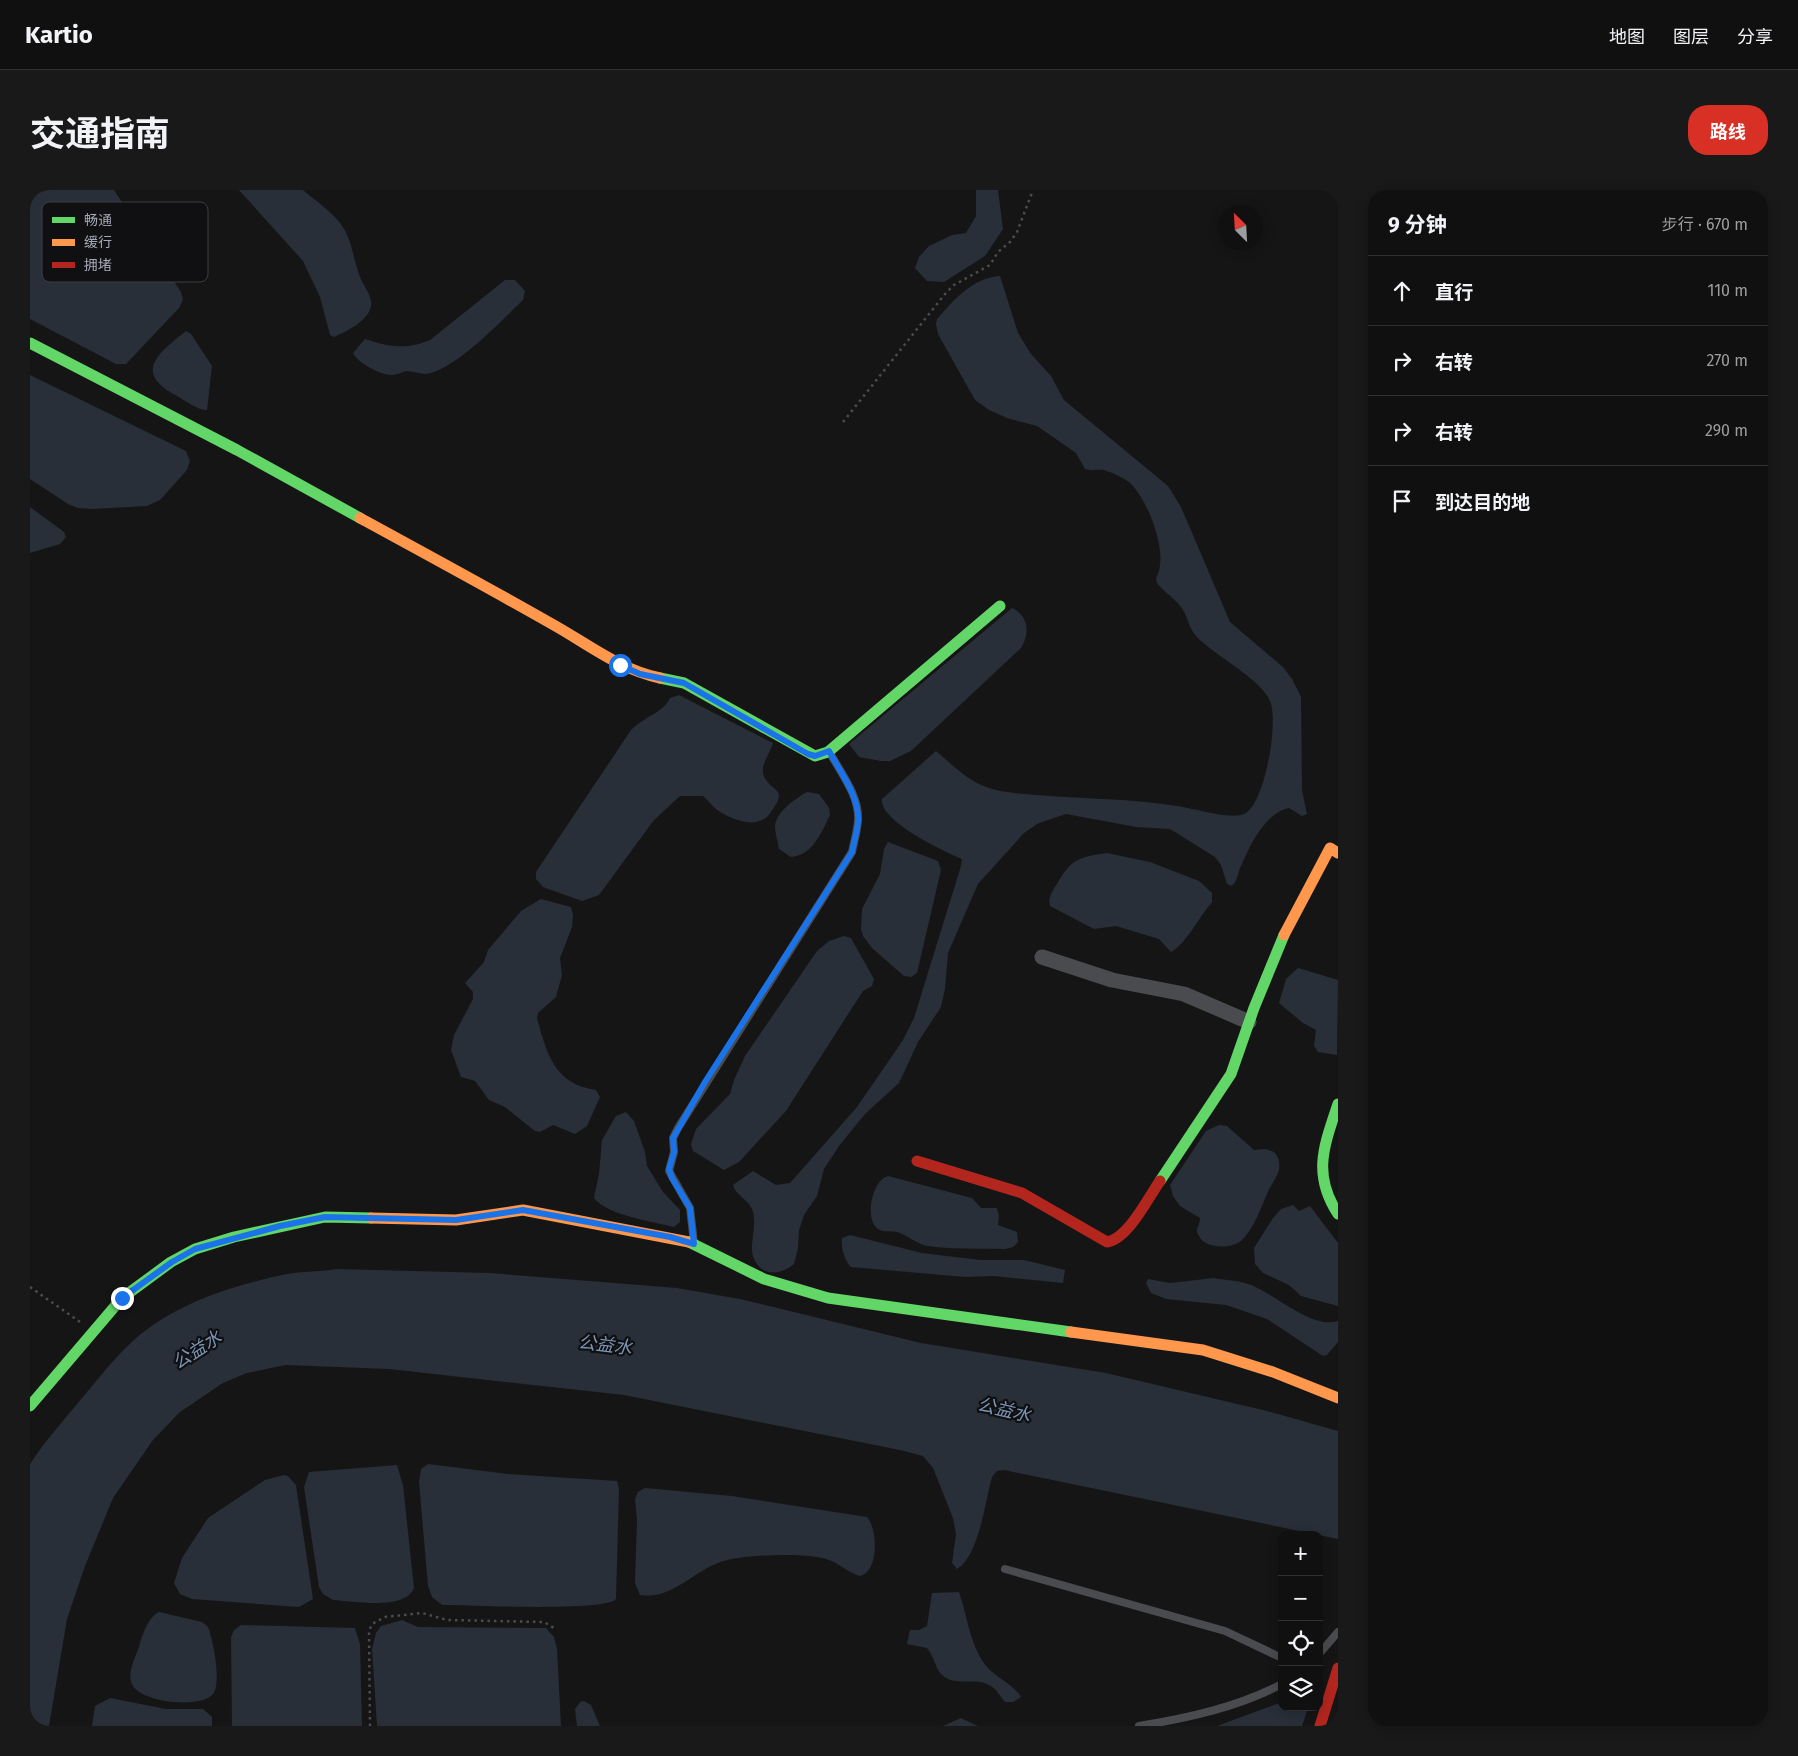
<!DOCTYPE html>
<html lang="zh">
<head>
<meta charset="utf-8">
<style>
  body { margin:0; font-family:"Fira Sans","Noto Sans SC",sans-serif; background:#191919; color:#f1f3f6 }
  .controls { position:absolute; right:15px; bottom:15px; display:grid; overflow:hidden; border-radius:10px; box-shadow:0 2px 12px #0003 }
  .controls button { width:45px; height:45px; display:grid; place-items:center; padding:0; border:0; border-bottom:1px solid #303030; background:#101010; color:#f1f3f6; font:25px sans-serif }
  .compass { position:absolute; left:1188px; top:15px; width:45px; height:45px; border-radius:50%; background:#101010; box-shadow:0 2px 12px #0003; rotate:336deg }
  .stop { position:absolute; width:15px; height:15px; margin:-11px; border:4px solid #1a73e8; border-radius:50%; background:#fff }
  .stop.end { background:#1a73e8; border-color:#fff; box-shadow:0 1px 5px #0008 }
  .list { margin:0; padding:0; list-style:none }
  h2 { display:flex; justify-content:space-between; align-items:center; height:65px; margin:0; padding:0 20px; font-size:21px }
  h2 small { font-size:16px; font-weight:400; color:#9c9d9f }
  .list li { display:grid; grid-template-columns:32px 1fr auto; gap:15px; align-items:center; box-sizing:border-box; height:70px; padding:0 20px; border-top:1px solid #303030 }
  .list b { display:block; font-size:19px; white-space:nowrap }
  .list em { font-size:16px; font-style:normal; color:#9c9d9f }
  .icon { flex:none; width:28px; height:28px; fill:none; stroke:currentColor; stroke-width:2; stroke-linecap:round; stroke-linejoin:round }
  .map { position:relative; flex:none; width:1308px; height:1536px; overflow:hidden; border-radius:20px }
  header { display:flex; align-items:center; gap:30px; box-sizing:border-box; height:70px; padding:0 25px; background:#101010; border-bottom:1px solid #303030 }
  header strong { font-size:24px }
  nav { display:flex; gap:28px; margin-inline-start:auto; font-size:18px }
  .intro { display:flex; align-items:center; justify-content:space-between; box-sizing:border-box; height:120px; padding:0 30px }
  h1 { margin:0; font-size:35px }
  .button { padding:12px 22px; border-radius:20px; background:#d93025; color:#fff; font-size:18px; font-weight:700 }
  main { display:flex; gap:30px; padding:0 30px }
  aside { flex:1; background:#101010; border-radius:20px; box-shadow:0 2px 12px #0003 }
  .map>svg:first-child { display:block }
</style>
</head>
<body>
<header>
<strong>Kartio</strong>
<nav><a>地图</a><a>图层</a><a>分享</a></nav>
</header>
<div class="intro"><h1>交通指南</h1><a class="button">路线</a></div>
<main>
<div class="map">
<svg width="1308" height="1536" viewBox="0 0 1308 1536">
  <rect width="100%" height="100%" fill="#151515"/>
  <!-- water -->
  <g fill="#282f38">
    <polygon points="0,0 84,0 151,102 153,109 149,118 96,174 86,174 0,129"/>
    <path d="M 209,0 L 273,0 C 289,14 310,26 318,47 C 323,60 325,74 330,87 C 333,95 343,107 341,116 C 339,130 316,142 304,147 L 300,145 L 290,107 L 273,71 Z"/>
    <polygon points="946,0 968,0 973,39 955,66 914,92 897,91 885,78 889,67 899,56 922,45 936,43 946,26"/>
    <path d="M 970,86 L 988,143 L 1001,164 L 1021,186 L 1034,210 L 1138,296 L 1151,317 L 1200,432 L 1253,477 L 1262,489 L 1271,507 L 1272,600 L 1277,624 L 1272,626 L 1259,618 C 1235,623 1220,655 1211,676 C 1207,684 1208,692 1201,696 L 1197,694 L 1191,675 L 1185,667 L 1140,639 L 1106,637 L 1036,624 L 1009,633 L 994,643 L 948,694 L 918,763 L 915,799 L 911,817 L 888,852 L 869,893 L 835,924 L 809,956 L 794,979 L 787,1006 L 774,1025 L 769,1040 L 768,1058 L 764,1074 C 750,1086 730,1087 723,1066 C 719,1053 728,1034 722,1019 C 718,1009 705,1005 703,995 L 723,981 L 746,995 L 760,993 L 827,917 L 873,850 L 884,828 L 931,676 L 932,669 C 913,661 849,631 852,609 L 906,561 C 923,575 937,591 959,598 C 978,604 999,604 1019,606 C 1061,609 1105,609 1147,616 C 1163,618 1200,630 1214,624 C 1235,615 1249,531 1240,511 C 1231,489 1184,465 1167,447 C 1158,438 1158,426 1151,417 C 1144,408 1134,402 1127,393 L 1126,388 C 1140,365 1118,309 1099,292 C 1094,288 1081,282 1074,280 C 1068,279 1062,281 1055,279 L 1046,263 L 1007,236 L 977,228 L 959,220 L 945,210 L 908,144 L 906,134 L 907,129 C 924,110 942,88 970,86 Z"/>
    <path d="M 475,90 L 485,90 L 495,101 L 493,110 C 471,131 425,180 396,184 C 389,184 383,181 377,181 C 372,182 367,185 362,185 C 350,185 328,173 323,163 L 335,149 C 358,157 377,160 400,150 Z"/>
    <path d="M 156,141 L 161,144 L 182,176 L 177,220 C 168,220 157,212 149,207 C 103,183 126,165 156,141 Z"/>
    <polygon points="0,185 156,261 160,271 157,280 130,310 117,316 62,319 48,318 38,314 0,289"/>
    <polygon points="0,317 34,342 36,347 30,354 0,363"/>
    <path d="M 982,418 C 999,426 1000,444 991,458 L 881,561 L 860,571 L 851,571 L 829,567 L 819,554 Z"/>
    <path d="M 649,505 L 743,553 C 740,565 727,577 736,590 C 740,596 746,598 749,604 C 749,611 745,616 741,622 C 729,641 702,630 687,620 C 682,616 678,610 673,606 L 650,606 L 624,630 L 569,705 L 552,711 L 513,697 L 506,689 L 506,682 L 601,540 C 614,527 634,522 640,508 Z"/>
    <path d="M 777,602 L 789,604 L 799,618 L 800,625 C 791,643 783,665 761,667 L 749,659 C 748,652 745,643 745,636 C 746,622 766,608 777,602 Z"/>
    <polygon points="858,652 908,671 911,680 887,783 881,787 874,786 842,758 833,746 831,739 832,719 850,684 854,659"/>
    <path d="M 1077,663 L 1120,672 L 1169,691 L 1182,703 L 1182,712 C 1169,727 1156,754 1141,762 L 1129,749 L 1086,736 L 1064,739 L 1020,716 C 1018,707 1022,702 1027,694 C 1041,669 1049,667 1077,663 Z"/>
    <path d="M 511,709 L 541,717 L 543,725 L 542,737 L 530,768 L 532,785 L 526,807 L 508,823 L 507,828 C 517,864 524,894 566,900 L 570,907 L 557,936 L 545,944 L 523,935 L 510,942 L 505,941 L 475,917 L 459,910 L 445,891 L 431,887 L 421,860 L 424,845 L 443,809 L 443,802 L 435,793 L 454,772 L 458,760 L 491,721 Z"/>
    <polygon points="814,746 821,748 844,789 842,796 833,801 822,818 756,921 709,972 694,980 663,961 661,954 666,939 700,904 704,890 715,866 787,761 799,751"/>
    <polygon points="1268,778 1308,790 1307,865 1288,862 1284,856 1286,840 1273,833 1249,813 1256,789"/>
    <path d="M 596,922 L 604,931 L 615,962 L 617,976 L 633,1002 L 650,1020 L 650,1032 L 644,1037 C 622,1031 578,1026 564,1008 L 569,984 L 572,950 L 586,926 Z"/>
    <path d="M 1189,935 L 1197,936 L 1224,960 L 1236,959 L 1244,962 C 1249,967 1250,973 1249,980 C 1247,988 1240,996 1237,1004 C 1230,1020 1224,1038 1211,1051 C 1201,1059 1175,1059 1169,1046 C 1164,1039 1170,1036 1170,1028 L 1150,1016 L 1143,1006 L 1140,995 L 1176,941 Z"/>
    <path d="M 858,986 L 942,1008 L 951,1018 L 967,1018 L 969,1026 L 968,1035 L 987,1042 L 988,1052 L 983,1057 L 975,1059 C 950,1058 923,1060 898,1056 C 886,1054 878,1045 867,1042 C 860,1040 854,1043 848,1039 C 834,1029 842,990 858,986 Z"/>
    <polygon points="1263,1015 1269,1021 1280,1016 1308,1053 1308,1116 1271,1106 1259,1095 1233,1083 1225,1074 1224,1058 1243,1028 1251,1019"/>
    <path d="M 820,1045 L 892,1063 L 950,1070 L 994,1070 L 1035,1080 L 1033,1093 L 964,1086 L 935,1087 L 821,1077 C 814,1070 811,1058 812,1048 Z"/>
    <path d="M 306,1079 L 460,1083 L 647,1098 L 710,1109 L 891,1153 L 1076,1183 L 1237,1221 L 1308,1241 L 1308,1349 L 974,1280 L 967,1281 L 962,1287 C 955,1312 949,1366 927,1379 L 922,1373 L 926,1344 L 923,1328 L 903,1278 L 893,1266 L 870,1260 L 594,1205 L 359,1179 L 256,1175 L 217,1183 L 193,1193 L 150,1222 L 123,1250 L 83,1308 L 55,1376 L 37,1429 L 19,1536 L 0,1536 L 0,1274 C 15,1251 34,1230 52,1208 C 69,1188 85,1167 105,1149 C 146,1113 204,1095 257,1084 C 273,1081 290,1082 306,1079 Z"/>
    <path d="M 1184,1088 C 1194,1090 1205,1090 1215,1093 C 1242,1100 1280,1140 1308,1131 L 1308,1152 L 1297,1165 L 1293,1166 L 1237,1129 L 1196,1115 L 1136,1109 L 1121,1103 L 1116,1093 L 1118,1089 L 1140,1093 Z"/>
    <path d="M 398,1274 L 478,1284 L 587,1291 L 589,1299 L 586,1409 C 576,1422 436,1415 412,1415 L 402,1407 L 398,1396 L 389,1292 L 391,1279 Z"/>
    <path d="M 367,1275 L 373,1295 L 384,1398 C 375,1421 324,1411 303,1410 L 293,1404 L 289,1397 L 274,1297 L 279,1282 Z"/>
    <polygon points="254,1285 258,1286 266,1295 283,1409 269,1417 162,1409 150,1404 144,1393 152,1368 178,1328 235,1290"/>
    <path d="M 615,1298 L 702,1306 L 837,1327 C 848,1339 849,1382 830,1386 C 818,1383 808,1372 796,1369 C 775,1362 718,1365 697,1370 C 666,1377 643,1411 610,1405 L 605,1393 L 607,1330 L 605,1309 L 608,1302 Z"/>
    <path d="M 929,1402 C 938,1428 940,1457 958,1478 C 968,1489 983,1494 991,1507 L 983,1512 L 975,1512 C 970,1506 966,1498 959,1495 C 945,1487 925,1497 912,1485 C 905,1478 904,1466 897,1458 L 877,1454 L 880,1440 L 889,1440 L 897,1436 L 902,1403 Z"/>
    <path d="M 129,1422 L 172,1432 L 178,1437 C 183,1449 192,1494 183,1504 C 171,1519 110,1513 102,1494 C 97,1483 105,1468 109,1457 C 112,1446 118,1427 129,1422 Z"/>
    <polygon points="372,1430 388,1437 516,1438 524,1447 527,1459 531,1536 347,1536 342,1459 346,1443 351,1436"/>
    <polygon points="211,1435 325,1438 330,1454 332,1536 202,1536 201,1447 204,1440"/>
    <polygon points="80,1508 136,1519 173,1519 182,1527 182,1536 62,1536 65,1516"/>
    <polygon points="554,1511 561,1515 570,1536 547,1536 545,1519 550,1512"/>
    <polygon points="1252,1512 1252,1517 1276,1517 1277,1521 1272,1536 1187,1536"/>
    <polygon points="931,1528 948,1536 913,1536"/>
  </g>
  <g fill="none" stroke-linecap="round" stroke-linejoin="round">
    <!-- path -->
    <g stroke="#4b4c50" stroke-width="2.5" stroke-dasharray="2.5 4" stroke-linecap="butt">
      <polyline points="813,232 915,104 924,95 960,75 968,62 980,52 987,42 1003,0"/>
      <polyline points="0,1097 50,1132"/>
      <polyline points="340,1536 339,1441 342,1434 355,1427 392,1423 417,1430 514,1432 524,1438"/>
    </g>
    <!-- lane -->
    <g stroke="#494b4e" stroke-width="8">
      <path d="M 664,1053 L 660,1018 L 639,981 L 644,962 L 643,948 L 648,938 L 822,662 C 824,652 827,642 828,631 C 830,607 811,583 800,563"/>
      <polyline points="975,1379 1195,1441 1252,1468"/>
      <polyline points="1289,1464 1308,1442"/>
      <path d="M 1109,1536 C 1158,1528 1208,1517 1252,1494"/>
    </g>
    <!-- street -->
    <polyline stroke="#494b4e" stroke-width="15" points="1012,767 1082,790 1154,804 1219,832"/>
    <!-- fast -->
    <g stroke="#63d668" stroke-width="11">
      <polyline points="0,153 207,260 330,328"/>
      <polyline points="630,488 654,493 785,566 798,562 970,416"/>
      <path d="M 1308,914 C 1294,956 1282,984 1308,1024"/>
      <polyline points="1130,991 1201,884 1224,818 1254,745"/>
      <polyline points="659,1052 734,1089 798,1108 1041,1142"/>
      <polyline points="0,1216 92,1108 141,1072 165,1059 204,1047 295,1027 341,1028"/>
    </g>
    <!-- slow -->
    <g stroke="#ff974d" stroke-width="11">
      <path d="M 330,328 C 394,363 459,398 522,434 C 558,454 590,480 630,488"/>
      <polyline points="1254,745 1300,658 1308,663"/>
      <polyline points="341,1028 426,1030 493,1020 659,1052"/>
      <polyline points="1041,1142 1173,1160 1243,1182 1308,1208"/>
    </g>
    <!-- jam -->
    <g stroke="#b3261e" stroke-width="11">
      <path d="M 887,971 L 992,1003 L 1077,1052 C 1098,1049 1118,1008 1130,991"/>
      <polyline points="1290,1536 1308,1478"/>
    </g>
  </g>
  <g fill="none" stroke-linecap="round" stroke-linejoin="round">
    <!-- route -->
    <path stroke="#1a73e8" stroke-width="6" d="M 92,1108 L 142,1072 L 165,1059 L 250,1036 L 295,1027 L 426,1030 L 493,1020 L 640,1047 L 664,1054 L 660,1018 L 642,988 L 639,979 L 644,962 L 643,948 L 675,892 L 822,662 C 824,652 827,642 828,632 C 830,607 810,582 799,561 L 785,566 L 778,564 L 654,493 L 610,484 L 590,475"/>
  </g>
  <g text-anchor="middle" dominant-baseline="central" stroke-width="4.5" stroke-linejoin="round" paint-order="stroke">
    <!-- water labels -->
    <g font-size="18" font-style="italic" fill="#7a95b5" stroke="#100f11">
      <text transform="translate(575 1155) rotate(7)">公益水</text>
      <text transform="translate(167 1160) rotate(-33)">公益水</text>
      <text transform="translate(974 1220) rotate(13)">公益水</text>
    </g>
  </g>
  <!-- legend -->
  <rect x="12" y="12" width="166" height="80" rx="8" fill="#100f11" stroke="#3d3e43" stroke-width="1"/>
  <rect x="22" y="27" width="23" height="6" fill="#63d668"/>
  <rect x="22" y="49" width="23" height="7" fill="#ff974d"/>
  <rect x="22" y="72" width="23" height="6" fill="#b3261e"/>
  <g font-size="14" fill="#a5aab7">
    <text x="54" y="35">畅通</text>
    <text x="54" y="57">缓行</text>
    <text x="54" y="80">拥堵</text>
  </g>
</svg>
<div class="controls">
<button>+</button>
<button>−</button>
<button><svg class="icon" aria-label="locate" viewBox="0 0 24 24"><circle cx="12" cy="12" r="6"/><path d="M12 2v4M12 18v4M2 12h4M18 12h4"/></svg></button>
<button><svg class="icon" aria-label="layers" viewBox="0 0 24 24"><path d="M12 4l9 5-9 5-9-5zM3 14l9 5 9-5"/></svg></button>
</div>
<svg class="compass" viewBox="-18 -18 36 36"><path d="M0-13l5 13h-10z" fill="#e53935"/><path d="M0 13l5-13h-10z" fill="#9c9d9f"/></svg>
<div class="stop" style="left:590px;top:475px"></div>
<div class="stop end" style="left:92px;top:1108px"></div>
</div>
<aside>
<h2>9 分钟<small>步行 · 670 m</small></h2>
<ul class="list">
<li><svg class="icon" aria-label="ahead" viewBox="0 0 24 24"><path d="M12 20V5M6 11l6-6 6 6"/></svg><div><b>直行</b></div><em>110 m</em></li>
<li><svg class="icon" aria-label="right" viewBox="0 0 24 24"><path d="M7 20v-9h11M14 6l5 5-5 5"/></svg><div><b>右转</b></div><em>270 m</em></li>
<li><svg class="icon" aria-label="right" viewBox="0 0 24 24"><path d="M7 20v-9h11M14 6l5 5-5 5"/></svg><div><b>右转</b></div><em>290 m</em></li>
<li><svg class="icon" aria-label="arrive" viewBox="0 0 24 24"><path d="M6 21V4h12l-3 4 3 4H6"/></svg><div><b>到达目的地</b></div></li>
</ul>
</aside>
</main>
</body>
</html>
